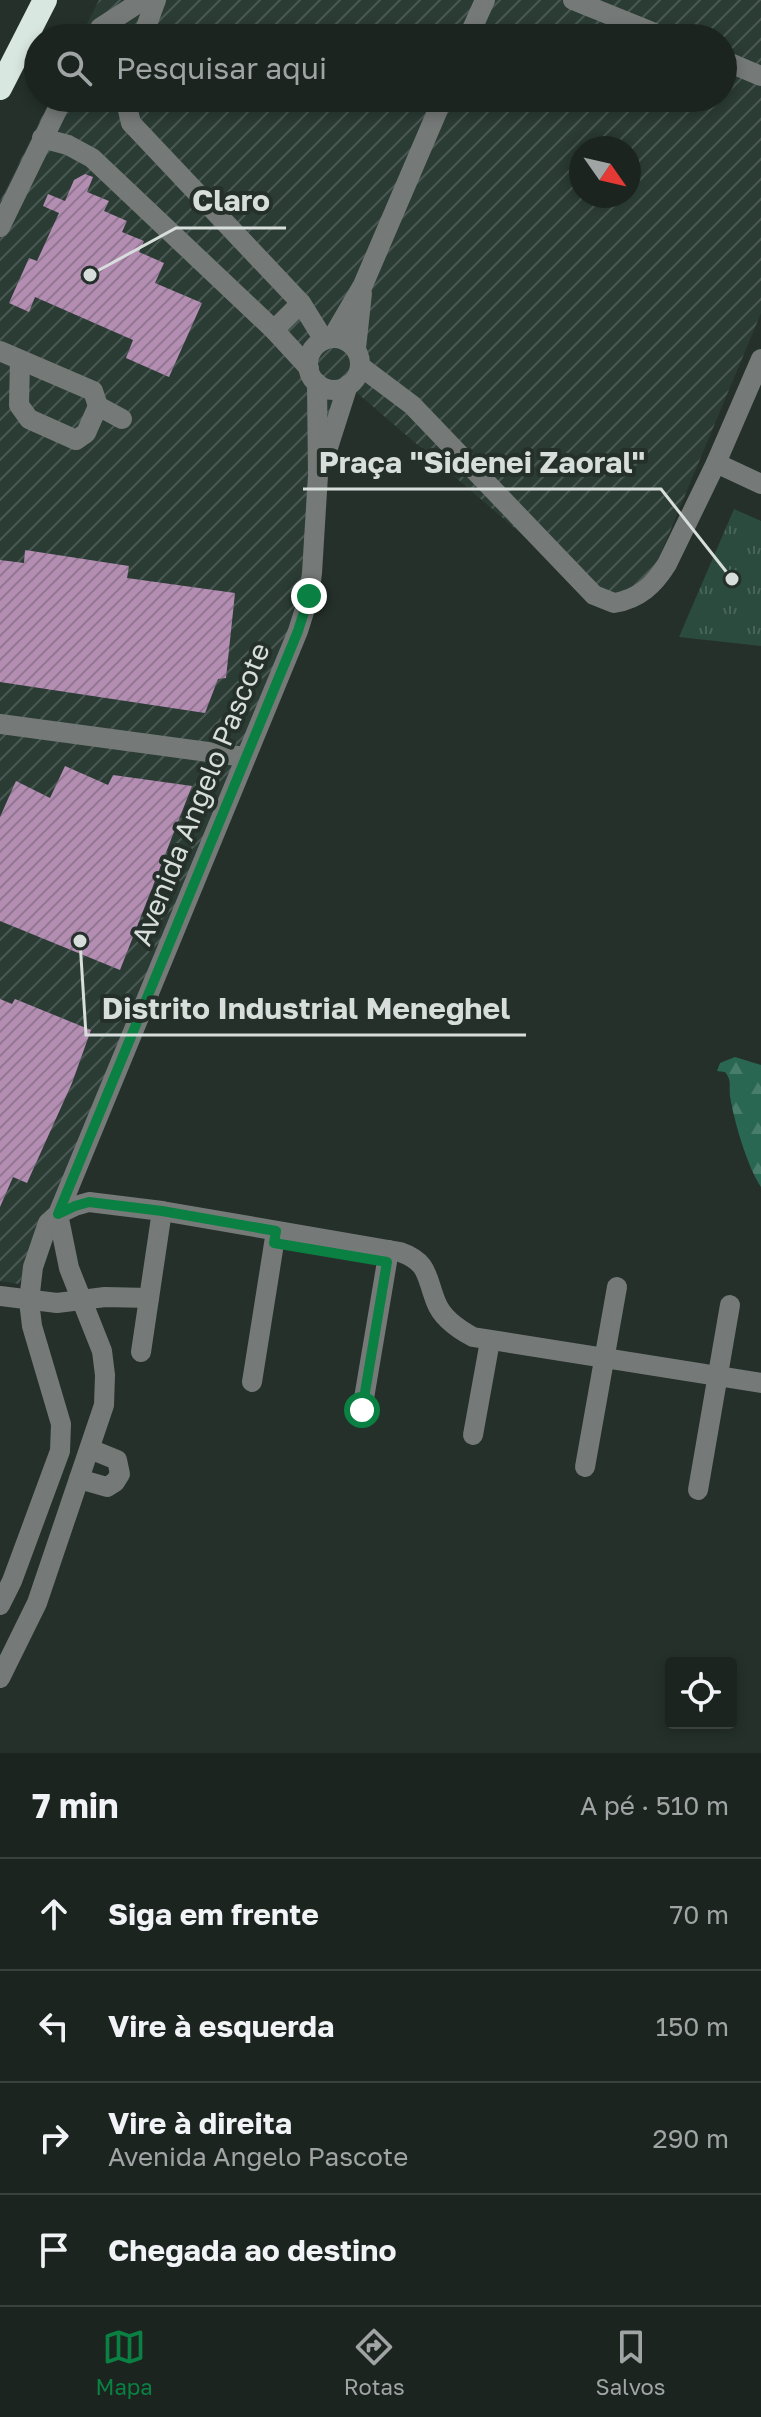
<!DOCTYPE html>
<html lang="pt">
<head>
<meta charset="utf-8">
<style>
  body { margin:0; font-family:"Golos Text",sans-serif; background:#29302d; color:#f1f3f6 }
  .controls { position:absolute; right:24px; bottom:24px; display:grid; overflow:hidden; border-radius:8px; box-shadow:0 4px 12px #0003 }
  .controls button { width:72px; height:72px; display:grid; place-items:center; padding:0; border:0; border-bottom:2px solid #3a413e; background:#1c2420; color:#f1f3f6; font:40px sans-serif }
  .compass { position:absolute; left:569px; top:136px; width:72px; height:72px; border-radius:50%; background:#1c2420; box-shadow:0 4px 12px #0003; rotate:124deg }
  .stop { position:absolute; width:24px; height:24px; margin:-18px; border:6px solid #0b8043; border-radius:50%; background:#fff }
  .stop.end { background:#0b8043; border-color:#fff; box-shadow:0 2px 8px #0008 }
  .list { margin:0; padding:0; list-style:none }
  h2 { display:flex; justify-content:space-between; align-items:center; height:104px; margin:0; padding:0 32px; font-size:34px }
  h2 small { font-size:26px; font-weight:400; color:#a0a4a5 }
  .list li { display:grid; grid-template-columns:52px 1fr auto; gap:24px; align-items:center; box-sizing:border-box; height:112px; padding:0 32px; border-top:2px solid #3a413e }
  .list b { display:block; font-size:30px; white-space:nowrap }
  .list p { margin:0; font-size:26px; white-space:nowrap; color:#a0a4a5 }
  .list em { font-size:26px; font-style:normal; color:#a0a4a5 }
  .icon { flex:none; width:44px; height:44px; fill:none; stroke:currentColor; stroke-width:2; stroke-linecap:round; stroke-linejoin:round }
  .map { position:relative; flex:none; width:761px; height:1753px; overflow:hidden }
  .search { position:absolute; background:#1c2420; box-shadow:0 4px 12px #0003; left:24px; right:24px; top:24px; height:88px; display:flex; align-items:center; gap:20px; box-sizing:border-box; padding:0 28px; border-radius:44px; color:#a0a4a5; font-size:30px }
  .sheet { height:552px; background:#1c2420 }
  nav { display:flex; justify-content:space-around; align-items:center; box-sizing:border-box; height:112px; border-top:2px solid #3a413e; background:#1c2420; font-size:22px; color:#a0a4a5 }
  nav a { display:grid; justify-items:center; gap:4px }
  nav .on { color:#0b8043 }
  .map>svg:first-child { display:block }
</style>
</head>
<body>
<div class="map">
<svg width="761" height="1753" viewBox="0 0 761 1753">
  <defs>
    <pattern id="industrial-furrows" width="10" height="10" patternUnits="userSpaceOnUse" patternTransform="scale(2)"><rect width="10" height="10" fill="#2b3c35"/><path d="M-1 1l2-2M0 10L10 0M9 11l2-2" fill="none" stroke="#495852"/></pattern>
    <pattern id="grass-tufts" width="24" height="20" patternUnits="userSpaceOnUse" patternTransform="scale(2)"><rect width="24" height="20" fill="#2b4b3f"/><path d="M3 7l-1-3M5 7V3M7 7l1-3M15 17l-1-3M17 17v-4M19 17l1-3" fill="none" stroke="#49645a"/></pattern>
    <pattern id="forest-firs" width="22" height="20" patternUnits="userSpaceOnUse" patternTransform="scale(2)"><rect width="22" height="20" fill="#2a6753"/><path d="M5 1l3.5 6h-7zM16 11l3.5 6h-7z" fill="#487c6b"/></pattern>
    <pattern id="building-hatch" width="6" height="6" patternUnits="userSpaceOnUse" patternTransform="scale(2)"><rect width="6" height="6" fill="#b48db3"/><path d="M-1 1l2-2M0 6l6-6M5 7l2-2" fill="none" stroke="#917791"/></pattern>
  </defs>
  <rect width="100%" height="100%" fill="#25302b"/>
  <!-- industrial -->
  <path fill="url(#industrial-furrows)" fill-rule="evenodd" d="M 99,0 L 761,0 L 761,313 L 650,579 L 609,600 L 582,586 L 349,386 L 318,475 L 312,573 L 19,1284 L 0,1281 L 0,201 L 51,98 L 723,98 L 723,38 L 80,38 ZM 581,148 L 629,148 L 629,196 L 581,196 Z"/>
  <!-- grass -->
  <polygon fill="url(#grass-tufts)" points="734,509 761,521 761,646 679,637"/>
  <!-- forest -->
  <path fill="url(#forest-firs)" d="M 735,1057 L 761,1065 L 761,1187 C 747,1166 734,1121 730,1096 C 729,1086 732,1080 725,1072 L 717,1071 L 720,1063 Z"/>
  <!-- building -->
  <g fill="url(#building-hatch)">
    <polygon points="85,174 93,177 87,192 109,201 104,211 127,221 122,232 144,241 139,252 164,263 155,283 202,303 169,377 126,358 133,340 35,297 29,312 9,303 29,258 37,261 59,213 43,206 48,194 65,201 74,180"/>
    <polygon points="25,550 129,566 127,578 235,593 226,678 218,679 205,713 0,682 0,560 24,563"/>
    <polygon points="65,766 108,785 113,775 192,786 120,970 0,921 0,817 16,781 50,798"/>
    <polygon points="0,999 12,1004 15,999 91,1030 72,1083 27,1183 13,1177 0,1207"/>
  </g>
  <g fill="none" stroke-linecap="round" stroke-linejoin="round">
    <!-- minor -->
    <g stroke="#757a78" stroke-width="20">
      <polyline points="573,0 667,38"/>
      <polyline points="100,28 143,0"/>
      <polyline points="142,38 156,0"/>
      <polyline points="468,38 485,0"/>
      <polyline points="723,60 761,76"/>
      <polyline points="125,98 131,123 301,303 324,340"/>
      <polyline points="42,138 68,145 92,158 274,330 309,368"/>
      <polyline points="0,227 63,98"/>
      <polyline points="274,330 301,303"/>
      <polyline points="332,338 363,285 443,98"/>
      <circle cx="334" cy="364" r="26"/>
      <polyline points="356,348 362,293"/>
      <polyline points="0,351 93,391 98,406 122,419"/>
      <polyline points="20,360 19,405 29,419 76,440 86,433 98,406"/>
      <path d="M 360,366 L 412,405 L 594,595 L 614,603 C 639,599 654,585 667,564 L 716,463 L 761,359"/>
      <polyline points="324,460 348,385"/>
      <polyline points="716,463 761,484"/>
      <polyline points="0,724 245,757"/>
      <path d="M 58,1214 L 75,1206 L 89,1202 L 162,1211 L 400,1252 C 429,1262 426,1277 436,1302 C 442,1318 458,1329 473,1337 L 761,1383"/>
      <polyline points="0,1296 57,1303 105,1297 149,1298"/>
      <polyline points="141,1352 162,1211"/>
      <polyline points="252,1382 276,1231"/>
      <polyline points="362,1410 389,1250"/>
      <polyline points="473,1435 490,1341"/>
      <polyline points="585,1467 617,1287"/>
      <polyline points="79,1479 107,1487 115,1482 120,1474 117,1460 90,1449"/>
      <polyline points="698,1490 730,1305"/>
      <polyline points="0,1605 12,1581 60,1451 61,1424 32,1326 29,1301 33,1267 48,1223 58,1214 298,631 309,596 312,573 318,475 317,383"/>
      <polyline points="0,1678 37,1603 104,1405 105,1375 102,1351 69,1268 58,1214"/>
    </g>
    <!-- highway -->
    <polyline stroke="#d9e7e1" stroke-width="24" points="0,88 45,0"/>
  </g>
  <g fill="none" stroke-linecap="round" stroke-linejoin="round">
    <!-- route -->
    <polyline stroke="#0b8043" stroke-width="10" points="309,596 298,631 58,1214 75,1206 89,1202 162,1211 276,1231 274,1243 387,1262 362,1410"/>
  </g>
  <g text-anchor="middle" dominant-baseline="central" stroke-width="8" stroke-linejoin="round" paint-order="stroke">
    <!-- street labels -->
    <g font-size="28" fill="#d7dedb" stroke="#25302b">
      <text transform="translate(200 794) rotate(-68)">Avenida Angelo Pascote</text>
    </g>
  </g>
  <!-- callouts -->
  <path fill="none" stroke="#d7dedb" stroke-width="3" d="M90 275L176 228H286M732 579L661 489H303M80 941L86 1035H526"/>
  <g fill="#d7dedb" stroke="#25302b" stroke-width="3">
    <circle cx="90" cy="275" r="8"/>
    <circle cx="732" cy="579" r="8"/>
    <circle cx="80" cy="941" r="8"/>
  </g>
  <g font-size="30" text-anchor="middle" font-weight="bold" fill="#d7dedb" stroke="#25302b" stroke-width="8" stroke-linejoin="round" paint-order="stroke">
    <text x="231" y="211">Claro</text>
    <text x="482" y="473">Praça "Sidenei Zaoral"</text>
    <text x="306" y="1019">Distrito Industrial Meneghel</text>
  </g>
</svg>
<div class="controls">
<button><svg class="icon" aria-label="locate" viewBox="0 0 24 24"><circle cx="12" cy="12" r="6"/><path d="M12 2v4M12 18v4M2 12h4M18 12h4"/></svg></button>
</div>
<svg class="compass" viewBox="-18 -18 36 36"><path d="M0-13l5 13h-10z" fill="#e53935"/><path d="M0 13l5-13h-10z" fill="#a0a4a5"/></svg>
<div class="stop" style="left:362px;top:1410px"></div>
<div class="stop end" style="left:309px;top:596px"></div>
<div class="search"><svg class="icon" aria-label="search" viewBox="0 0 24 24"><circle cx="10" cy="10" r="6"/><path d="M15 15l6 6"/></svg>Pesquisar aqui</div>
</div>
<section class="sheet">
<h2>7 min<small>A pé · 510 m</small></h2>
<ul class="list">
<li><svg class="icon" aria-label="ahead" viewBox="0 0 24 24"><path d="M12 20V5M6 11l6-6 6 6"/></svg><div><b>Siga em frente</b></div><em>70 m</em></li>
<li><svg class="icon" aria-label="left" viewBox="0 0 24 24"><path d="M17 20v-9H6M10 6l-5 5 5 5"/></svg><div><b>Vire à esquerda</b></div><em>150 m</em></li>
<li><svg class="icon" aria-label="right" viewBox="0 0 24 24"><path d="M7 20v-9h11M14 6l5 5-5 5"/></svg><div><b>Vire à direita</b><p>Avenida Angelo Pascote</p></div><em>290 m</em></li>
<li><svg class="icon" aria-label="arrive" viewBox="0 0 24 24"><path d="M6 21V4h12l-3 4 3 4H6"/></svg><div><b>Chegada ao destino</b></div></li>
</ul>
</section>
<nav>
<a class="on"><svg class="icon" aria-label="map" viewBox="0 0 24 24"><path d="M3 6l6-2 6 2 6-2v14l-6 2-6-2-6 2zM9 4v14M15 6v14"/></svg>Mapa</a>
<a><svg class="icon" aria-label="directions" viewBox="0 0 24 24"><path d="M12 3l9 9-9 9-9-9zM9 14v-3h6M13 9l2 2-2 2"/></svg>Rotas</a>
<a><svg class="icon" aria-label="saved" viewBox="0 0 24 24"><path d="M7 4h10v16l-5-4-5 4z"/></svg>Salvos</a>
</nav>
</body>
</html>
